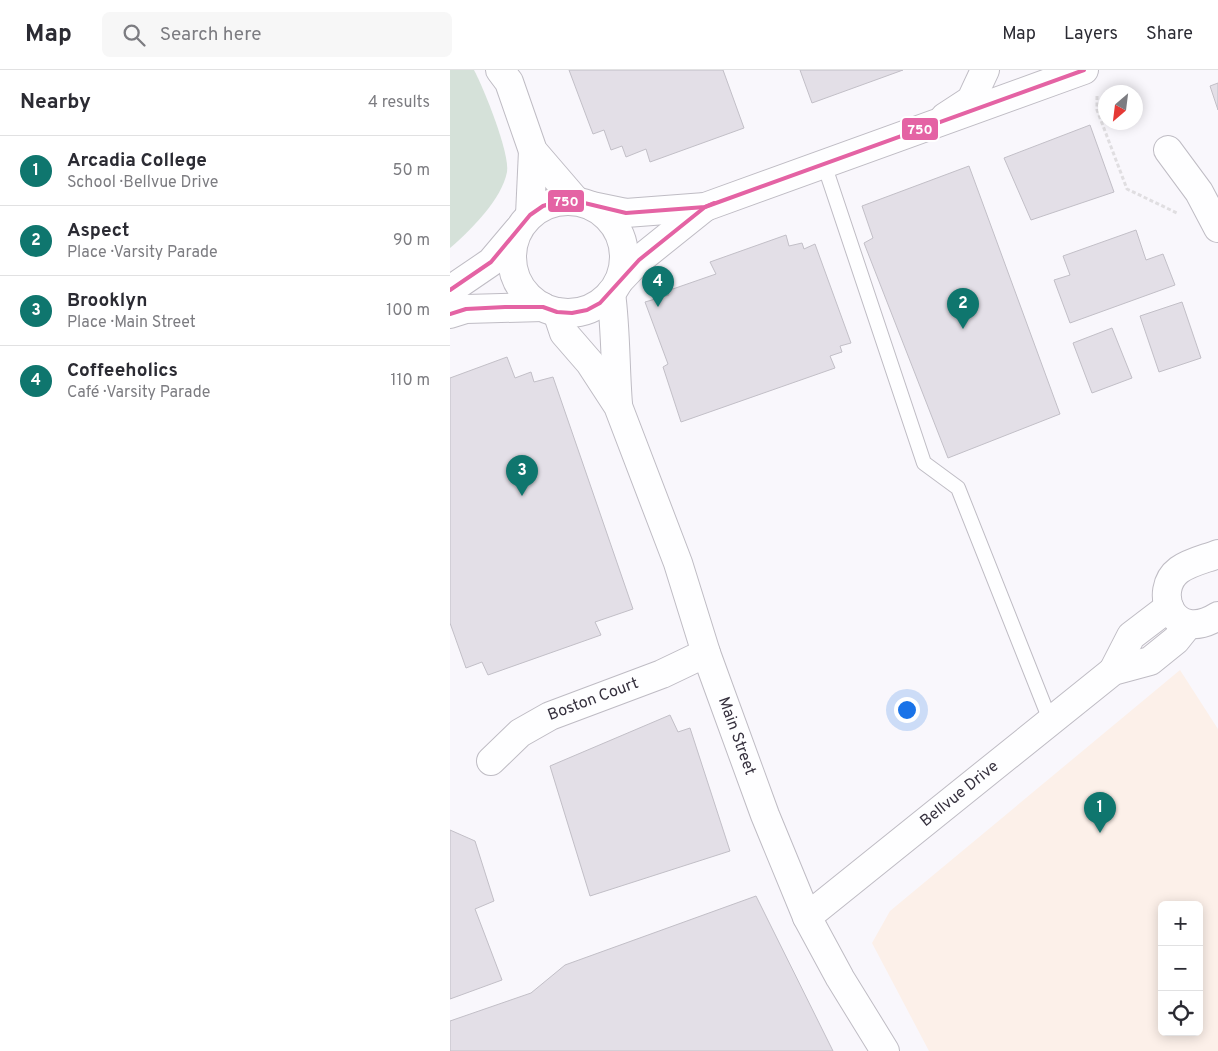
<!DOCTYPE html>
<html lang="en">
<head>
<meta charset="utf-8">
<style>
  body { margin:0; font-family:Overpass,sans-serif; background:#f7f7f7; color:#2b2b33 }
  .controls { position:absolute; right:15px; bottom:15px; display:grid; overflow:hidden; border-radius:8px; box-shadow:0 2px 12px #0003 }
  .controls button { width:45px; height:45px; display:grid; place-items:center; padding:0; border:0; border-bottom:1px solid #e1e1e2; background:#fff; color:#2b2b33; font:25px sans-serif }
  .compass { position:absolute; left:648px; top:15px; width:45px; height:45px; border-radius:50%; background:#fff; box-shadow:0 2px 12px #0003; rotate:208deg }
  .you { position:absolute; left:456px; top:639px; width:18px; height:18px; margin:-12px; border:4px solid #fff; border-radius:50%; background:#1a73e8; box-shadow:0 0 0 8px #1a73e833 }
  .badge { display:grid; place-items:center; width:32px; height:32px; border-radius:50%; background:#0f766e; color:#fff; font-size:16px; font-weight:700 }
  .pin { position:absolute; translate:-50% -41px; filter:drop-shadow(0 1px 2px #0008) }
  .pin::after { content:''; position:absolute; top:26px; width:18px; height:15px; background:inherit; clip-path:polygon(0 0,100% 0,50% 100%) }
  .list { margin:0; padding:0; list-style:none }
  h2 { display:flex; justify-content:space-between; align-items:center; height:65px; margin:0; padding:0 20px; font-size:21px }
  h2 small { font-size:16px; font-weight:400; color:#7c7c81 }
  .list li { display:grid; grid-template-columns:32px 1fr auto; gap:15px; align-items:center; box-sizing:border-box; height:70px; padding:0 20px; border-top:1px solid #e1e1e2 }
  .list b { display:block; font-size:19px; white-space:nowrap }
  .list p { margin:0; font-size:16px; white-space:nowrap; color:#7c7c81 }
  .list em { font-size:16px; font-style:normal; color:#7c7c81 }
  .icon { flex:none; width:28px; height:28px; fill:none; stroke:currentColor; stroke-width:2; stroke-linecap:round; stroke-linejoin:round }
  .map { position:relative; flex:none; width:768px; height:981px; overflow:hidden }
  header { display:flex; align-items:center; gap:30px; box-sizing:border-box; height:70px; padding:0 25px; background:#fff; border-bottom:1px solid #e1e1e2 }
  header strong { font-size:24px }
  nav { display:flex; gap:28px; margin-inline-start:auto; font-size:18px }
  .search { width:350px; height:45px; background:#f7f7f7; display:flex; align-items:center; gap:12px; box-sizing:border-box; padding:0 18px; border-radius:8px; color:#7c7c81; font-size:19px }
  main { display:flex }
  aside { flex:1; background:#fff }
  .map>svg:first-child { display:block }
</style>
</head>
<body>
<header>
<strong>Map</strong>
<div class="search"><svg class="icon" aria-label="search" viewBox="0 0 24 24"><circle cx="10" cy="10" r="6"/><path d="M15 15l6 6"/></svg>Search here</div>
<nav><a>Map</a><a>Layers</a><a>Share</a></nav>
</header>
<main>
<aside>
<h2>Nearby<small>4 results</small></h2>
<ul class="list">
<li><span class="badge">1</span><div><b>Arcadia College</b><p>School · Bellvue Drive</p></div><em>50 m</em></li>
<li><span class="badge">2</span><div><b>Aspect</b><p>Place · Varsity Parade</p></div><em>90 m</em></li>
<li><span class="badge">3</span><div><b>Brooklyn</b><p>Place · Main Street</p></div><em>100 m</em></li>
<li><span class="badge">4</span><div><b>Coffeeholics</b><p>Café · Varsity Parade</p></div><em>110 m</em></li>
</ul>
</aside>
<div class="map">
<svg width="768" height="981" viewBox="0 0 768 981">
  <rect width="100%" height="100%" fill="#f9f7fc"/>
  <!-- education -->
  <path fill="#fcf0e9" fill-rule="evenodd" d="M 730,600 L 768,659 L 768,981 L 479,981 L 422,873 L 440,841 ZM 712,835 L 749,835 L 749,962 L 712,962 Z"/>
  <!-- green -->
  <path fill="#d5e1d9" d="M 0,0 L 24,0 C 34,19 60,83 57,102 C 52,129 20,161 0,178 Z"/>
  <!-- building -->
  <g fill="#e3dfe7" stroke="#c2bfc7">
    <polygon points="119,0 273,0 294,58 200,92 196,79 176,87 172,76 161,80 154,60 143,64"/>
    <polygon points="350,0 453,0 362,33"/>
    <polygon points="768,13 768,40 760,16"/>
    <polygon points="640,55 664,122 581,150 554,88"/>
    <polygon points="519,96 610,344 498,388 414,173 423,168 412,136"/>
    <polygon points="686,160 696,190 713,184 725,215 620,253 604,210 620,205 613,186"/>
    <polygon points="336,165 339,176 352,173 354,179 365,174 401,273 390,276 392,282 380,286 385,298 231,352 213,297 218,294 195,232 219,225 217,221 266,204 260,192"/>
    <polygon points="732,232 751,288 709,302 690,246"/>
    <polygon points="662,258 682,308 642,323 623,273"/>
    <polygon points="57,287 65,308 81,302 84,312 103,307 183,539 145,552 151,565 38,605 32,592 16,598 0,553 0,308"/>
    <polygon points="220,645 228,662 240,658 280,781 140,826 100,696"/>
    <polygon points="0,760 25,771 44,831 25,839 52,910 0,929"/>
    <polygon points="306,826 383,981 0,981 0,951 81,923 115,895"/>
  </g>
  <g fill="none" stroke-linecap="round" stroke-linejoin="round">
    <!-- service casing -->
    <g stroke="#bfbcc4" stroke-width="16">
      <polyline id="service" points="374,94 474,393 508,418 600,650"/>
    </g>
    <!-- minor casing -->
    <g stroke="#bfbcc4" stroke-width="30">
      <g id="minor">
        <polyline points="50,0 59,12 83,81 126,131"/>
        <polyline points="495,47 521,30 535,0"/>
        <polyline points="718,80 749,122 768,158"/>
        <polyline points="80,145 83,81"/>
        <path d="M 161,223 C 166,260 165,297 168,334"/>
        <path id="s1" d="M 107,242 L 114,263 L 140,293 L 168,336 L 228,493 L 256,583 L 315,745 L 357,847 L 390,908 L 435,981"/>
        <path d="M 768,484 C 755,489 740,492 729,500 C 702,520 722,575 768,546"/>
        <polyline points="663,601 681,566 719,537"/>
        <path id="s2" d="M 41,691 L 70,663 L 100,646 L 212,604 L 256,583"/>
        <path id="s3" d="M 357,847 L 663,601 L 700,591 L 726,570 L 738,555"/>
      </g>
    </g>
    <!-- tertiary casing -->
    <g stroke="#bfbcc4" stroke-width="30">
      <g id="tertiary">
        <circle cx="118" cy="187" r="56"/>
        <polyline points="142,136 176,143 255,137 634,0"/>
        <polyline points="169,211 189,190 255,137"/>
        <polyline points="0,220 41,192 68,160"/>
        <polyline points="0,244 16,239 93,237"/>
      </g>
    </g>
    <!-- path -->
    <polyline stroke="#e0dee1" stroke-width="3" stroke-dasharray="4 2.5" stroke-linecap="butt" points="647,26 647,40 677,119 727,143"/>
    <!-- service -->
    <use href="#service" stroke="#fefeff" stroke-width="14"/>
    <!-- minor -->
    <use href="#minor" stroke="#fefeff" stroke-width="28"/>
    <!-- tertiary -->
    <use href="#tertiary" stroke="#fefeff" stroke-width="28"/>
    <!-- bus-1 casing -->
    <g stroke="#fff" stroke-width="8">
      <g id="bus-1">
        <polyline points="0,220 41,192 80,145 93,136 109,131 126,131 176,143 255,137 264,133"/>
        <polyline points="0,244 16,239 55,237 93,237 107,242 122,243 137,240 150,233 189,190 255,137 634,0"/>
      </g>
    </g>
    <!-- bus-1 -->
    <use href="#bus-1" stroke="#e463a4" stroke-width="4"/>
  </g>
  <g text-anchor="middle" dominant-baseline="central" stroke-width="4.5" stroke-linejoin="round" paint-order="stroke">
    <!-- street labels -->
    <g font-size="16" fill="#36313e" stroke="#fff">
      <text stroke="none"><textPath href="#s2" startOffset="121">Boston Court</textPath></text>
      <text stroke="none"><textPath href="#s1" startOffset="464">Main Street</textPath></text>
      <text stroke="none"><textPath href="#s3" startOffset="196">Bellvue Drive</textPath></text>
    </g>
  </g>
  <g stroke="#fff" stroke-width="2">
    <rect x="451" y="47" width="38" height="24" rx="5" fill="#e463a4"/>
    <rect x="97" y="119" width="38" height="24" rx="5" fill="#e463a4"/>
  </g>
  <g font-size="14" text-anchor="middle" font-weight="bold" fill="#fff">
    <text x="470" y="64">750</text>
    <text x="116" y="136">750</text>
  </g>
</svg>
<div class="controls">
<button>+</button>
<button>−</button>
<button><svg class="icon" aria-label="locate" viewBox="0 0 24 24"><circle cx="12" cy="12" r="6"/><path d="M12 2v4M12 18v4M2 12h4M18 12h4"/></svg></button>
</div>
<svg class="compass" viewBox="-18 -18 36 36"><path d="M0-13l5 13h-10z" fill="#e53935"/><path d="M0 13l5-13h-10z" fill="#7c7c81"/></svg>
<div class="you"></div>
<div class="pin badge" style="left:650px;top:763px">1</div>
<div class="pin badge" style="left:513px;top:259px">2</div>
<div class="pin badge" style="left:72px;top:426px">3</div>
<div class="pin badge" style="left:208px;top:237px">4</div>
</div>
</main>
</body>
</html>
